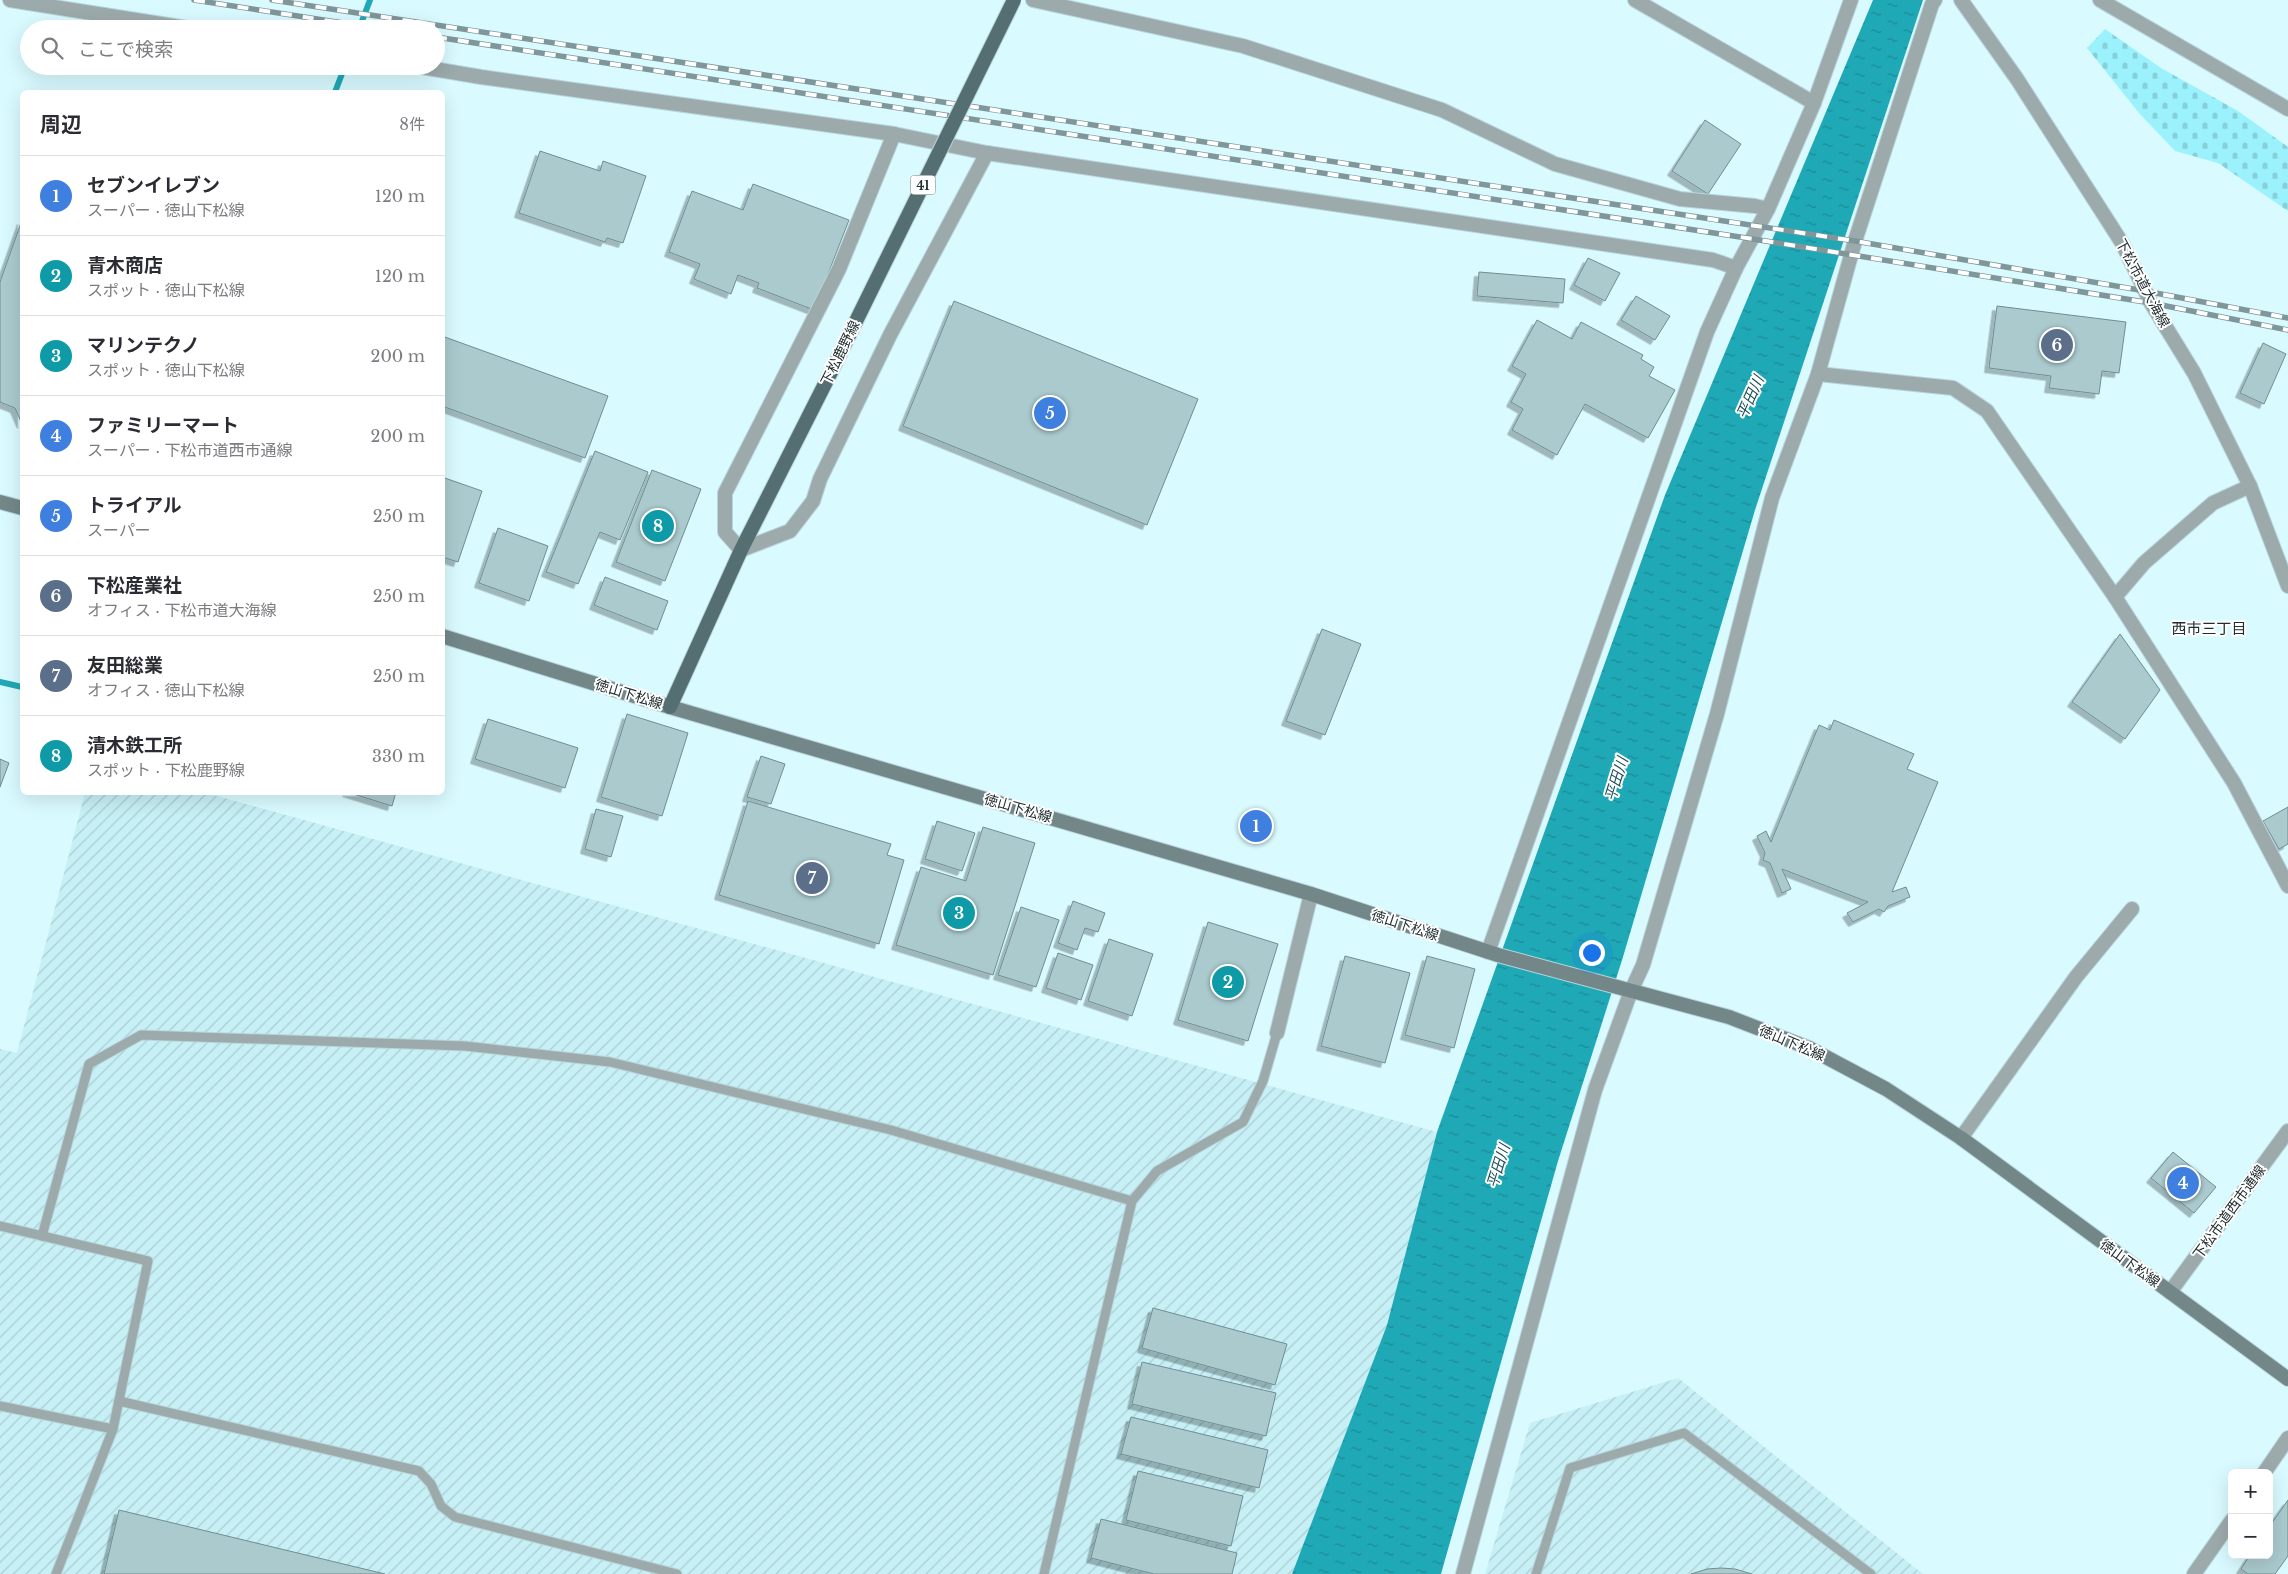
<!DOCTYPE html>
<html lang="ja">
<head>
<meta charset="utf-8">
<style>
  body { margin:0; font-family:"Libre Baskerville","Noto Sans JP",serif; background:#f2f2f3; color:#2b2b33 }
  .controls { position:absolute; right:15px; bottom:15px; display:grid; overflow:hidden; border-radius:8px; box-shadow:0 5px 20px #0002 }
  .controls button { width:45px; height:45px; display:grid; place-items:center; padding:0; border:0; border-bottom:1px solid #e1e1e2; background:#fff; color:#2b2b33; font:25px sans-serif }
  .you { position:absolute; left:1591px; top:952px; width:18px; height:18px; margin:-12px; border:4px solid #fff; border-radius:50%; background:#1a73e8; box-shadow:0 0 0 8px #1a73e833 }
  .badge { display:grid; place-items:center; width:32px; height:32px; border-radius:50%; background:#a11660; color:#fff; font-size:16px; font-weight:700 }
  .pin { position:absolute; translate:-50% -50%; border:2px solid #fff; box-shadow:0 1px 5px #0006 }
  .list { margin:0; padding:0; list-style:none }
  h2 { display:flex; justify-content:space-between; align-items:center; height:65px; margin:0; padding:0 20px; font-size:21px }
  h2 small { font-size:16px; font-weight:400; color:#7c7c81 }
  .list li { display:grid; grid-template-columns:32px 1fr auto; gap:15px; align-items:center; box-sizing:border-box; height:80px; padding:0 20px; border-top:1px solid #e1e1e2 }
  .list b { display:block; font-size:19px; white-space:nowrap }
  .list p { margin:0; font-size:16px; white-space:nowrap; color:#7c7c81 }
  .list em { font-size:16px; font-style:normal; color:#7c7c81 }
  .icon { flex:none; width:28px; height:28px; fill:none; stroke:currentColor; stroke-width:2; stroke-linecap:round; stroke-linejoin:round }
  .map { position:relative; flex:none; width:2288px; height:1574px; overflow:hidden }
  .search { position:absolute; background:#fff; box-shadow:0 5px 20px #0002; left:20px; top:20px; width:425px; height:55px; display:flex; align-items:center; gap:12px; box-sizing:border-box; padding:0 18px; border-radius:28px; color:#7c7c81; font-size:19px }
  .panel { position:absolute; background:#fff; box-shadow:0 5px 20px #0002; left:20px; top:90px; width:425px; height:705px; border-radius:8px }
  .map>svg:first-child { display:block }
</style>
</head>
<body>
<div class="map">
<svg width="2288" height="1574" viewBox="0 0 2288 1574">
  <defs>
    <pattern id="industrial-furrows" width="10" height="10" patternUnits="userSpaceOnUse" patternTransform="scale(1.25)"><rect width="10" height="10" fill="#c6f0f5"/><path d="M-1 1l2-2M0 10L10 0M9 11l2-2" fill="none" stroke="#aaced2"/></pattern>
    <pattern id="cemetery-stones" width="16" height="16" patternUnits="userSpaceOnUse" patternTransform="scale(1.25)"><rect width="16" height="16" fill="#9bf2fd"/><path d="M2 7V4a2 2 0 0 1 4 0v3zM10 15v-3a2 2 0 0 1 4 0v3z" fill="#85d0d9"/></pattern>
    <pattern id="water-ripples" width="26" height="14" patternUnits="userSpaceOnUse" patternTransform="scale(1.25)"><rect width="26" height="14" fill="#1fa9b6"/><path d="M2 4q2-2 4 0t4 0M15 11q2-2 4 0t4 0" fill="none" stroke="#1b8a94"/></pattern>
    <filter id="shadow"><feDropShadow dx="-4.5" dy="4.5" stdDeviation="0" flood-color="#0004"/></filter>
  </defs>
  <rect width="100%" height="100%" fill="#d9faff"/>
  <!-- industrial -->
  <g fill="url(#industrial-furrows)">
    <polygon points="85,793 206,793 1437,1132 1387,1325 1292,1574 0,1574 0,1049 17,1053"/>
    <polygon points="1678,1378 1923,1574 1485,1574 1530,1423"/>
  </g>
  <!-- cemetery -->
  <polygon fill="url(#cemetery-stones)" points="2105,29 2161,68 2238,111 2288,147 2288,211 2218,163 2175,151 2139,113 2087,48"/>
  <!-- water -->
  <polygon fill="url(#water-ripples)" points="1873,0 1923,0 1755,510 1623,957 1558,1161 1441,1574 1292,1574 1387,1325 1437,1132 1665,495"/>
  <g fill="none" stroke-linecap="round" stroke-linejoin="round">
    <!-- stream -->
    <g stroke="#1fa9b6" stroke-width="6">
      <polyline points="359,29 370,0"/>
      <polyline points="335,92 345,66"/>
      <polyline points="0,682 22,687"/>
    </g>
  </g>
  <!-- building -->
  <g fill="#aacace" stroke="#6f8e92" filter="url(#shadow)">
    <polygon points="1705,120 1741,144 1708,194 1672,171"/>
    <polygon points="540,151 600,171 603,161 646,176 623,243 607,238 605,242 519,213"/>
    <polygon points="753,184 849,220 814,310 757,288 759,283 738,275 731,294 694,279 700,264 669,252 692,191 743,210"/>
    <polygon points="22,220 22,424 15,408 0,402 0,282"/>
    <polygon points="1588,258 1620,273 1605,301 1574,285"/>
    <polygon points="1479,272 1565,279 1563,303 1477,296"/>
    <polygon points="1636,296 1670,316 1655,340 1621,320"/>
    <polygon points="954,301 1198,399 1147,525 903,426"/>
    <polygon points="1997,306 2126,322 2119,373 2102,371 2099,394 2049,388 2051,376 1989,368"/>
    <polygon points="1537,320 1572,339 1581,322 1643,355 1641,359 1654,367 1649,376 1675,390 1648,438 1585,404 1557,455 1512,430 1523,409 1511,402 1526,374 1512,366"/>
    <polygon points="442,336 608,396 585,458 442,406"/>
    <polygon points="2263,343 2286,354 2264,404 2240,393"/>
    <polygon points="595,451 648,472 620,540 600,532 578,584 546,572"/>
    <polygon points="652,470 701,489 665,581 616,562"/>
    <polygon points="442,477 482,491 458,562 442,557"/>
    <polygon points="498,528 548,546 529,601 479,583"/>
    <polygon points="605,577 668,601 657,630 594,605"/>
    <polygon points="1322,629 1361,644 1325,735 1286,721"/>
    <polygon points="2120,634 2160,690 2125,739 2072,702"/>
    <polygon points="627,714 688,733 662,816 601,797"/>
    <polygon points="488,719 578,748 565,788 475,759"/>
    <polygon points="1834,720 1914,754 1907,769 1938,782 1892,892 1906,887 1910,897 1888,906 1884,912 1879,909 1853,922 1847,913 1868,902 1782,869 1791,889 1782,893 1770,863 1763,860 1765,853 1757,836 1766,831 1771,842 1819,725 1830,730"/>
    <polygon points="761,756 785,764 771,804 747,797"/>
    <polygon points="0,759 9,763 0,787"/>
    <polygon points="347,792 396,792 392,806"/>
    <polygon points="748,801 891,844 887,855 904,860 879,944 719,895"/>
    <polygon points="2288,807 2288,844 2279,849 2263,821"/>
    <polygon points="596,809 623,816 611,857 585,849"/>
    <polygon points="937,821 975,833 962,871 925,859"/>
    <polygon points="983,827 1035,843 993,975 896,945 921,867 966,881"/>
    <polygon points="1073,901 1105,913 1098,932 1085,928 1077,950 1058,943"/>
    <polygon points="1021,907 1059,920 1036,987 998,975"/>
    <polygon points="1208,922 1278,944 1248,1041 1178,1020"/>
    <polygon points="1109,939 1153,954 1132,1016 1088,1001"/>
    <polygon points="1058,953 1093,965 1081,1000 1046,988"/>
    <polygon points="1345,956 1410,973 1385,1063 1321,1046"/>
    <polygon points="1427,956 1475,969 1454,1048 1405,1035"/>
    <polygon points="2173,1152 2216,1187 2194,1213 2151,1178"/>
    <polygon points="1153,1308 1287,1344 1275,1385 1142,1348"/>
    <polygon points="1142,1362 1276,1393 1266,1436 1132,1404"/>
    <polygon points="1131,1417 1268,1450 1259,1488 1121,1454"/>
    <polygon points="1138,1471 1243,1496 1231,1546 1126,1520"/>
    <polygon points="2288,1500 2288,1556 2275,1574 2248,1574 2241,1569 2250,1555 2269,1555 2269,1527"/>
    <polygon points="119,1510 385,1574 104,1574"/>
    <polygon points="1101,1519 1237,1553 1232,1574 1154,1574 1091,1558"/>
    <polygon points="1721,1568 1735,1569 1752,1574 1691,1574 1707,1569"/>
  </g>
  <g fill="none" stroke-linecap="round" stroke-linejoin="round">
    <!-- service casing -->
    <g stroke="#b8d5da" stroke-width="11">
      <g id="service">
        <polyline points="0,1226 148,1261 113,1429 56,1574"/>
        <polyline points="42,1236 89,1064 141,1035 465,1046 610,1062 891,1130 1132,1201"/>
        <polyline points="119,1401 419,1471 431,1484 441,1506 455,1517 677,1574"/>
        <polyline points="0,1406 113,1429"/>
        <polyline points="1044,1574 1132,1201 1157,1171 1243,1122 1263,1081 1277,1033"/>
        <polyline points="1536,1574 1570,1468 1684,1433 1871,1574"/>
      </g>
    </g>
    <!-- minor casing -->
    <g stroke="#b8d5da" stroke-width="16">
      <g id="minor">
        <polyline points="10,0 193,29"/>
        <polyline points="1033,0 1243,46 1442,110 1555,164 1680,199 1755,206 1768,209"/>
        <polyline points="1635,0 1814,103"/>
        <polyline points="1961,0 2017,79 2122,243 2151,303 2194,373 2250,486 2288,586"/>
        <polyline points="416,66 481,77 894,134 987,153 1713,260 1736,268"/>
        <polyline points="894,134 839,269 725,493 725,532 741,550 790,531 813,501 820,479 890,335 987,153"/>
        <polyline points="1818,374 1953,388 1987,411 2115,597 2234,783 2288,886"/>
        <polyline points="2115,597 2144,563 2213,503 2250,486"/>
        <polyline points="1277,1033 1311,894"/>
        <polyline points="1961,1138 2076,977 2132,909"/>
        <polyline points="2264,1473 2288,1438"/>
        <polyline points="1463,1574 1595,1090 1631,991 1643,965 1717,714 1772,498 1818,374 1855,241 1932,4 1935,0"/>
        <polyline points="2194,1574 2232,1520"/>
      </g>
    </g>
    <!-- tertiary casing -->
    <g stroke="#b8d5da" stroke-width="16">
      <g id="tertiary">
        <polyline points="2100,0 2288,109"/>
        <polyline points="1488,952 1707,332 1736,268 1768,209 1814,103 1851,0"/>
        <polyline points="2170,1292 2288,1131"/>
      </g>
    </g>
    <!-- secondary casing -->
    <g stroke="#b8d5da" stroke-width="16">
      <g id="secondary">
        <polyline points="0,502 22,508"/>
        <polyline points="442,636 670,707 1311,894 1498,955 1729,1017 1809,1048 1886,1089 1961,1138 2288,1379"/>
      </g>
    </g>
    <!-- primary casing -->
    <g stroke="#b8d5da" stroke-width="16">
      <polyline id="primary" points="670,707 741,550 832,370"/>
    </g>
    <!-- service -->
    <use href="#service" stroke="#9daaac" stroke-width="9"/>
    <!-- minor -->
    <use href="#minor" stroke="#9daaac" stroke-width="14"/>
    <!-- tertiary -->
    <use href="#tertiary" stroke="#9daaac" stroke-width="14"/>
    <!-- secondary -->
    <use href="#secondary" stroke="#738789" stroke-width="14"/>
    <!-- primary -->
    <use href="#primary" stroke="#556e71" stroke-width="14"/>
    <!-- rail casing -->
    <g stroke="#7f969a" stroke-width="5.5">
      <g id="rail">
        <polyline points="194,0 382,29"/>
        <polyline points="272,0 1855,241 2145,291 2288,318"/>
        <polyline points="436,37 1753,239 2151,303 2288,330"/>
      </g>
    </g>
    <!-- rail -->
    <use href="#rail" stroke="#fff" stroke-width="4" stroke-dasharray="11" stroke-linecap="butt"/>
    <!-- primary-bridge casing -->
    <g stroke="#b8d5da" stroke-width="16" stroke-linecap="butt">
      <polyline id="primary-bridge" points="832,370 1014,0"/>
    </g>
    <!-- primary-bridge -->
    <use href="#primary-bridge" stroke="#556e71" stroke-width="14"/>
  </g>
  <g text-anchor="middle" dominant-baseline="central" stroke-width="4" stroke-linejoin="round" paint-order="stroke">
    <!-- shield labels -->
    <rect fill="#fff" stroke="#646d6e" stroke-width="1" x="910.5" y="175.5" width="25" height="19" rx="4"/>
    <g font-size="12" font-weight="bold" fill="#212e30">
      <text x="923" y="185">41</text>
    </g>
    <!-- street labels -->
    <g font-size="14" fill="#212e30" stroke="#fff">
      <text transform="translate(2143 283) rotate(62)">下松市道大海線</text>
      <text transform="translate(840 353) rotate(-64)">下松鹿野線</text>
      <text transform="translate(629 694) rotate(17)">徳山下松線</text>
      <text transform="translate(1018 808) rotate(16)">徳山下松線</text>
      <text transform="translate(1405 925) rotate(18)">徳山下松線</text>
      <text transform="translate(1792 1043) rotate(23)">徳山下松線</text>
      <text transform="translate(2229 1212) rotate(-54)">下松市道西市通線</text>
      <text transform="translate(2130 1263) rotate(36)">徳山下松線</text>
    </g>
    <!-- water labels -->
    <g font-size="15" font-style="italic" fill="#1c5157" stroke="#fff">
      <text transform="translate(1750 397) rotate(-66)">平田川</text>
      <text transform="translate(1616 779) rotate(-73)">平田川</text>
      <text transform="translate(1498 1166) rotate(-73)">平田川</text>
    </g>
    <!-- neighbourhood labels -->
    <g font-size="15" fill="#212e30" stroke="#fff">
      <text x="2209" y="628">西市三丁目</text>
    </g>
  </g>
</svg>
<div class="controls">
<button>+</button>
<button>−</button>
</div>
<div class="you"></div>
<div class="pin badge" style="left:1256px;top:826px;background:#3f7fe0">1</div>
<div class="pin badge" style="left:1228px;top:982px;background:#0f9aa8">2</div>
<div class="pin badge" style="left:959px;top:913px;background:#0f9aa8">3</div>
<div class="pin badge" style="left:2183px;top:1183px;background:#3f7fe0">4</div>
<div class="pin badge" style="left:1050px;top:413px;background:#3f7fe0">5</div>
<div class="pin badge" style="left:2057px;top:345px;background:#5c6f8a">6</div>
<div class="pin badge" style="left:812px;top:878px;background:#5c6f8a">7</div>
<div class="pin badge" style="left:658px;top:526px;background:#0f9aa8">8</div>
<div class="search"><svg class="icon" aria-label="search" viewBox="0 0 24 24"><circle cx="10" cy="10" r="6"/><path d="M15 15l6 6"/></svg>ここで検索</div>
<section class="panel">
<h2>周辺<small>8件</small></h2>
<ul class="list">
<li><span class="badge" style="background:#3f7fe0">1</span><div><b>セブンイレブン</b><p>スーパー · 徳山下松線</p></div><em>120 m</em></li>
<li><span class="badge" style="background:#0f9aa8">2</span><div><b>青木商店</b><p>スポット · 徳山下松線</p></div><em>120 m</em></li>
<li><span class="badge" style="background:#0f9aa8">3</span><div><b>マリンテクノ</b><p>スポット · 徳山下松線</p></div><em>200 m</em></li>
<li><span class="badge" style="background:#3f7fe0">4</span><div><b>ファミリーマート</b><p>スーパー · 下松市道西市通線</p></div><em>200 m</em></li>
<li><span class="badge" style="background:#3f7fe0">5</span><div><b>トライアル</b><p>スーパー</p></div><em>250 m</em></li>
<li><span class="badge" style="background:#5c6f8a">6</span><div><b>下松産業社</b><p>オフィス · 下松市道大海線</p></div><em>250 m</em></li>
<li><span class="badge" style="background:#5c6f8a">7</span><div><b>友田総業</b><p>オフィス · 徳山下松線</p></div><em>250 m</em></li>
<li><span class="badge" style="background:#0f9aa8">8</span><div><b>清木鉄工所</b><p>スポット · 下松鹿野線</p></div><em>330 m</em></li>
</ul>
</section>
</div>
</body>
</html>
